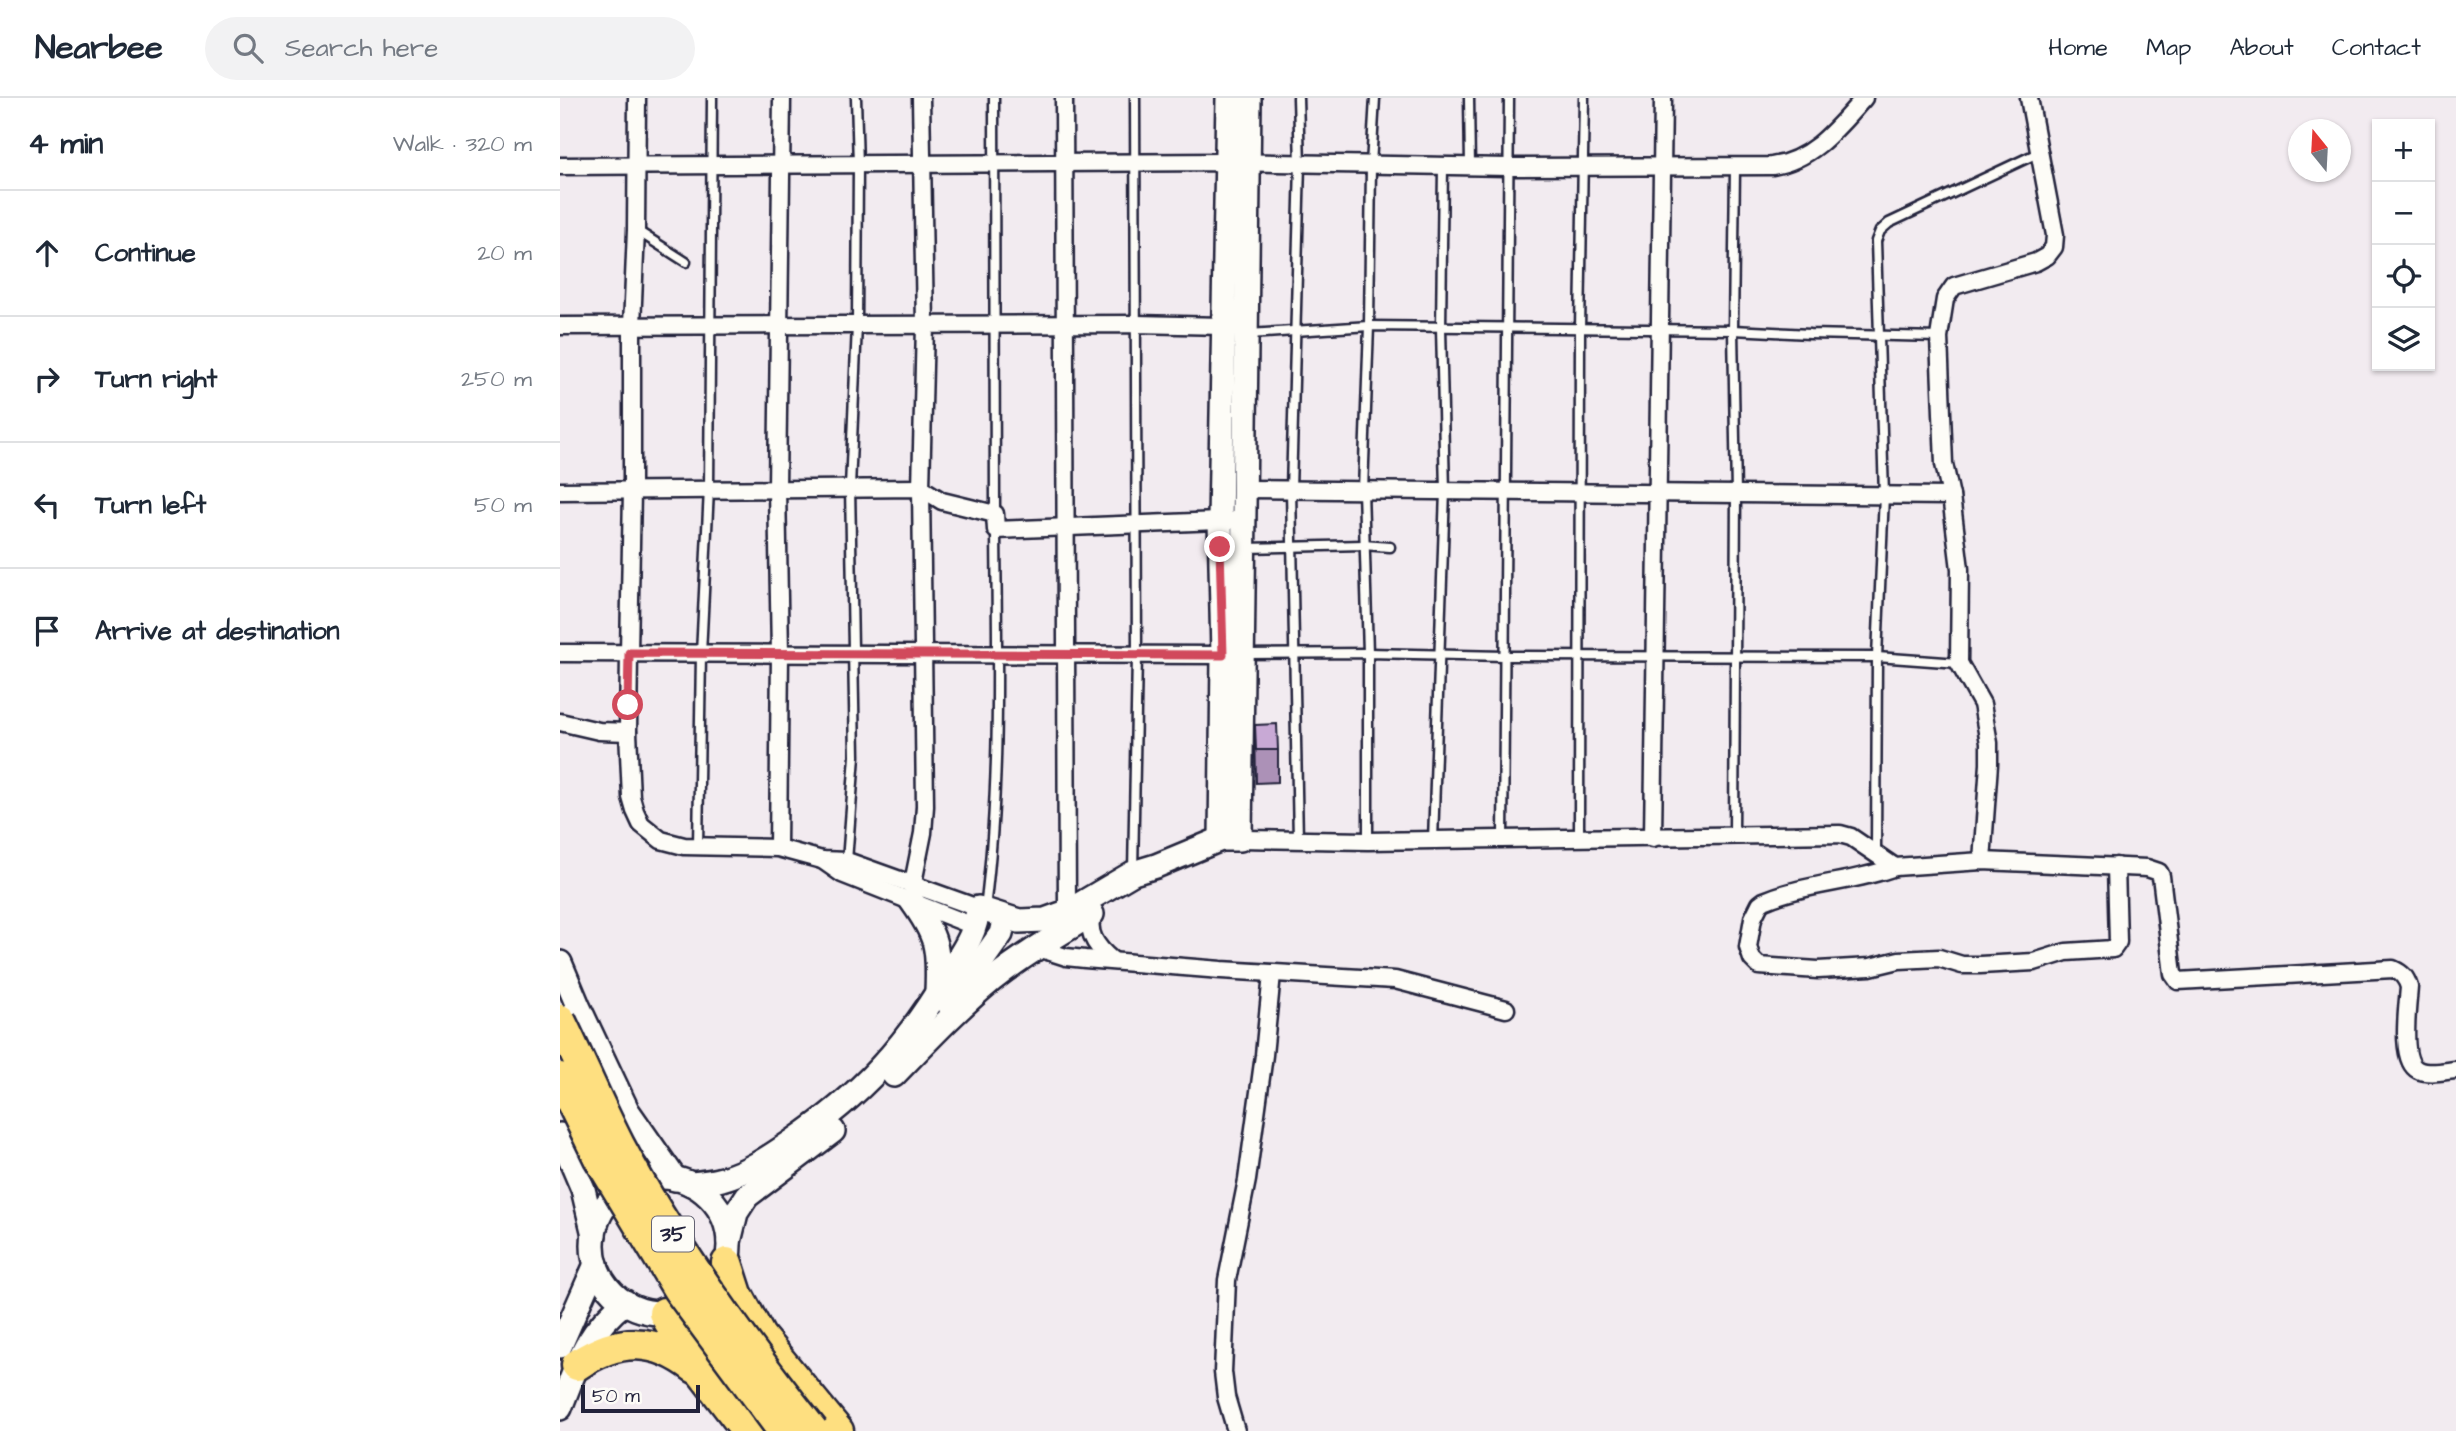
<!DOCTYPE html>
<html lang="en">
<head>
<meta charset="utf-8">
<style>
  body { margin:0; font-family:"Architects Daughter",sans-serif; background:#f2f2f3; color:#1f2937 }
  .controls { position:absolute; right:21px; top:21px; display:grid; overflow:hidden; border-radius:0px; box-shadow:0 2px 5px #0004 }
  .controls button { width:63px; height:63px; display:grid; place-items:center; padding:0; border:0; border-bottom:2px solid #e0e1e3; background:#fff; color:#1f2937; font:35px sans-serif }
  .compass { position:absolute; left:1728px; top:21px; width:63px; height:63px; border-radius:50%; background:#fff; box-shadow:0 2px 5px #0004; rotate:342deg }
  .scale { position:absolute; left:21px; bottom:18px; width:119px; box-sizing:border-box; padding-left:7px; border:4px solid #22223b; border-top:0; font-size:19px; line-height:24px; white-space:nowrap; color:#22223b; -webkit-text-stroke:5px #fdfcf7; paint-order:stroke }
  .stop { position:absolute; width:21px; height:21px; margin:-16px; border:5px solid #d1495b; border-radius:50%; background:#fff }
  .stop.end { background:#d1495b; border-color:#fff; box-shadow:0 2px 7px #0008 }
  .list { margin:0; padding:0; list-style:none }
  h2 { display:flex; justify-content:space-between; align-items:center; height:91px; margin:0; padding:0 28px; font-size:30px }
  h2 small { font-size:23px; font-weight:400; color:#747a83 }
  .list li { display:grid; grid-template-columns:46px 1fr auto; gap:21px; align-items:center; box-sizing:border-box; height:126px; padding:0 28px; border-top:2px solid #e0e1e3 }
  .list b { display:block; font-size:26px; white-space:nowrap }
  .list em { font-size:23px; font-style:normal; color:#747a83 }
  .icon { flex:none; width:38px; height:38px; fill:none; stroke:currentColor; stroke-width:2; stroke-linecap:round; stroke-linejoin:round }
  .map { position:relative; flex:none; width:1896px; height:1333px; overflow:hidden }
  header { display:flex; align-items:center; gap:42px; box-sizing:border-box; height:98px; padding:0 35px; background:#fff; border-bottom:2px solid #e0e1e3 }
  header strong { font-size:33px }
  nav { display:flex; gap:38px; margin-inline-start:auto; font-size:24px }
  .search { width:490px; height:63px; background:#f2f2f3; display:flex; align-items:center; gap:18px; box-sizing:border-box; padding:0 24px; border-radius:38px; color:#747a83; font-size:26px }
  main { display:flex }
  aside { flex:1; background:#fff }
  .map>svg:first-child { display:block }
</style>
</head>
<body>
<header>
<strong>Nearbee</strong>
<div class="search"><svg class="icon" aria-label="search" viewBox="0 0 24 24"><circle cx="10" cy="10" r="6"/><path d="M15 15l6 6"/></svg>Search here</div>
<nav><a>Home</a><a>Map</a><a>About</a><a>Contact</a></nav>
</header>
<main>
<aside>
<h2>4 min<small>Walk · 320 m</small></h2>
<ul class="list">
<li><svg class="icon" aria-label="ahead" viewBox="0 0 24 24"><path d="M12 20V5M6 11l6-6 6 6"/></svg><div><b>Continue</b></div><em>20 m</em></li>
<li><svg class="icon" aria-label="right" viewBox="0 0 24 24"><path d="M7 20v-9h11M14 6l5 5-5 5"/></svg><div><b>Turn right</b></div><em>250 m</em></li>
<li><svg class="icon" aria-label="left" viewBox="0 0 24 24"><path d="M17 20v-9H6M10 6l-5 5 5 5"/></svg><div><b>Turn left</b></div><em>50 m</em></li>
<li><svg class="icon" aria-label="arrive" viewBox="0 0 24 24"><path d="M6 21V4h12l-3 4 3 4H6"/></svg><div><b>Arrive at destination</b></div></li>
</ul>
</aside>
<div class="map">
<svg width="1896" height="1333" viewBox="0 0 1896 1333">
  <rect width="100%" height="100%" fill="#f2ebf0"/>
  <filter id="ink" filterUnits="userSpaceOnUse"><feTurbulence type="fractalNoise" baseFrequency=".0143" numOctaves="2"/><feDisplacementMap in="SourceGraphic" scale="14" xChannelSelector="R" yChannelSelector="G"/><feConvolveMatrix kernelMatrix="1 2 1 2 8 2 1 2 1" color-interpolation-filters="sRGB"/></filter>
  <g filter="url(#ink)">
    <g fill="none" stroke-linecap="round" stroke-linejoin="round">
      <!-- lane casing -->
      <g stroke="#22223b" stroke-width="13">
        <g id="lane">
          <polyline points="434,0 435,416"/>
          <polyline points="909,0 910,68"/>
          <polyline points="76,132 126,164"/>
          <polyline points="689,236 809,228 1173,232 1250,236 1379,239"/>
          <polyline points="686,450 803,447 830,449"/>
          <polyline points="685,556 808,555 945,558 1317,559 1399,565"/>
          <polyline points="1174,738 1176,396 1173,232 1175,70"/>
          <polyline points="1019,740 1020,231 1024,0"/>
          <polyline points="738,742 731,392 740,66 738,0"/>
          <polyline points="943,742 949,0"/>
          <polyline points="808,743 808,555 803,392 809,228 811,67 815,0"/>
          <polyline points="873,743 885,393 881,230 883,68"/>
          <polyline points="138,749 141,556 149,391 152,0"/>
          <polyline points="1316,755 1317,559 1324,397 1316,143 1320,133 1329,125 1480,54"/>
          <polyline points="287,763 295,658 290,389 297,227 298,67 296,0"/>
          <polyline points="573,774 577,557 575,0"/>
          <path d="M 425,810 C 441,685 437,558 436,432"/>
        </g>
      </g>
      <!-- street casing -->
      <g stroke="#22223b" stroke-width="21">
        <g id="street">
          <polyline points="77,0 76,132 72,228 72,393 69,555 68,634 71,699 75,713 81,726 101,742 124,748 218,750 262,762 287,763 418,810"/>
          <polyline points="504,0 507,814"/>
          <path d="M 0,68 L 666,64 L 949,69 L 1212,68 C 1253,62 1278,29 1304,0"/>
          <polyline points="0,228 576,226 663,228"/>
          <polyline points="683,391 1391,398"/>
          <polyline points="0,393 361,390 382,403 435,416 436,432 683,422"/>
          <polyline points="0,555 663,557"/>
          <polyline points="0,624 39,633 68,634"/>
          <polyline points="1093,740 1103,0"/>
          <path d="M 680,741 L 808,743 L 1280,736 L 1291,739 L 1335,769 L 1422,763 L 1587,770 L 1599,774 L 1601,778 L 1613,876 L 1618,883 L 1833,871 C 1842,875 1846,879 1849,889 C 1848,907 1839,963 1858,972 C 1868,977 1885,973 1896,972"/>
          <polyline points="218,750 220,556 217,390 222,0"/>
          <polyline points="262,762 282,776 416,829"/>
          <polyline points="1422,763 1429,666 1429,645 1422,606 1399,565 1400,471 1391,398 1384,366 1379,239 1385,201 1394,188 1476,164 1487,158 1494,149 1495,137 1469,0"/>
          <path d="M 1335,769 C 1292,785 1246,785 1204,803 L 1200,806 L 1193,820 L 1188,849 L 1192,861 L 1199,868 L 1258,872 L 1310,869 L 1339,862 L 1379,860 L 1402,867 L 1420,867 L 1474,864 L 1506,854 L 1553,851 L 1558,844 L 1556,768"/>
          <polyline points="353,785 363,735 365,708 361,390 365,227 361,0"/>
          <path d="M 533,815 C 525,834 537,850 552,862"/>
          <polyline points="478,850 506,859 525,861 661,872 835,882 946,911"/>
          <polyline points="676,1333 666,1299 663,1274 667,1182 687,1082 704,957 712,876"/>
        </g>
      </g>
      <!-- secondary casing -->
      <g stroke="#22223b" stroke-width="28">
        <g id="secondary">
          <polyline points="661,741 663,557 660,422 668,0"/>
          <path d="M 351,802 C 377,838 379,849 377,893"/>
          <polyline points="0,865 18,908 67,1012 115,1081"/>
          <polyline points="390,908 441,836 445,819"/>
          <path d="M 334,977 C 366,944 397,911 432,882 C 463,857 498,837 532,816"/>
          <polyline points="0,1037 23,1091 34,1137"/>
          <circle cx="101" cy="1147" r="68"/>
          <path d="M 131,1086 C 141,1085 152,1084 162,1081 C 188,1074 211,1058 233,1043 C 301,997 346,948 388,877 C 401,855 416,837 418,810 L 459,823 L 485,822 L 507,814 L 573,775 L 596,768 L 661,741 L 680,741 L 689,0"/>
          <polyline points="169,1144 176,1115 187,1098 273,1033"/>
          <polyline points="0,1248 36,1166"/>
          <path d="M 0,1310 C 18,1265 25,1236 65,1204"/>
        </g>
      </g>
      <!-- highway casing -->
      <g stroke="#22223b" stroke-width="35">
        <g id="highway">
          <polyline points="167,1165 177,1196 200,1238 278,1333"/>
          <polyline points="104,1215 133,1263 187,1333"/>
          <path d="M 17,1267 C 59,1239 95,1239 135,1270"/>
        </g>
      </g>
      <!-- lane -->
      <use href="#lane" stroke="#fdfcf7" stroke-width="8"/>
      <!-- street -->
      <use href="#street" stroke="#fdfcf7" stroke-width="16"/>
      <!-- secondary -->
      <use href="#secondary" stroke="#fdfcf7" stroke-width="23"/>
      <!-- highway -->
      <use href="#highway" stroke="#fedf80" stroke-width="30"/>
      <!-- highway-bridge casing -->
      <g stroke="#22223b" stroke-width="35" stroke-linecap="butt">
        <g id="highway-bridge">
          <path d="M 0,922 C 20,963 38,1006 59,1047 C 112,1147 183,1245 253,1333"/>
          <polyline points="0,980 39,1060 118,1191 223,1333"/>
        </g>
      </g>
      <!-- highway-bridge -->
      <use href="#highway-bridge" stroke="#fedf80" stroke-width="30"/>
    </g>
    <!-- wall -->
    <polygon fill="#ac91b7" stroke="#22223b" stroke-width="2" points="695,627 718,652 718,684 696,685"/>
    <!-- building -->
    <polygon fill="#c8a9d5" stroke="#22223b" stroke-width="2" points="717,626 718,652 696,652 695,627"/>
  </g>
  <g fill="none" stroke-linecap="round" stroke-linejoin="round" filter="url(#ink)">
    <!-- route -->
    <polyline stroke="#d1495b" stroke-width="9" points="68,607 69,555 663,557 660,449"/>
  </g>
  <g text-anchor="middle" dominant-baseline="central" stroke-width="5" stroke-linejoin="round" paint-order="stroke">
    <!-- shield labels -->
    <rect fill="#fdfcf7" stroke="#646373" stroke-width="2" x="92" y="1118.5" width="42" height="35" rx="5"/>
    <g font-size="21" font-weight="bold" fill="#22223b">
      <text x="113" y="1136">35</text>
    </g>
  </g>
</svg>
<div class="controls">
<button>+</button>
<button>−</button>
<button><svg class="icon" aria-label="locate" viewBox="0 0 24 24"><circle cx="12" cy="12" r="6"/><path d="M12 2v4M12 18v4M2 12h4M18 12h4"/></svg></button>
<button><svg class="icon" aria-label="layers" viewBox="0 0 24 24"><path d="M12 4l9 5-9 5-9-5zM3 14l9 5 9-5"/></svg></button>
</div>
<svg class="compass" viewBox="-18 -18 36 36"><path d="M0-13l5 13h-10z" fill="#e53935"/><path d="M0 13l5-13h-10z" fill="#747a83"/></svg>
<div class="scale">50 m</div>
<div class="stop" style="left:68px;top:607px"></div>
<div class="stop end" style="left:660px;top:449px"></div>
</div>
</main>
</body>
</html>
